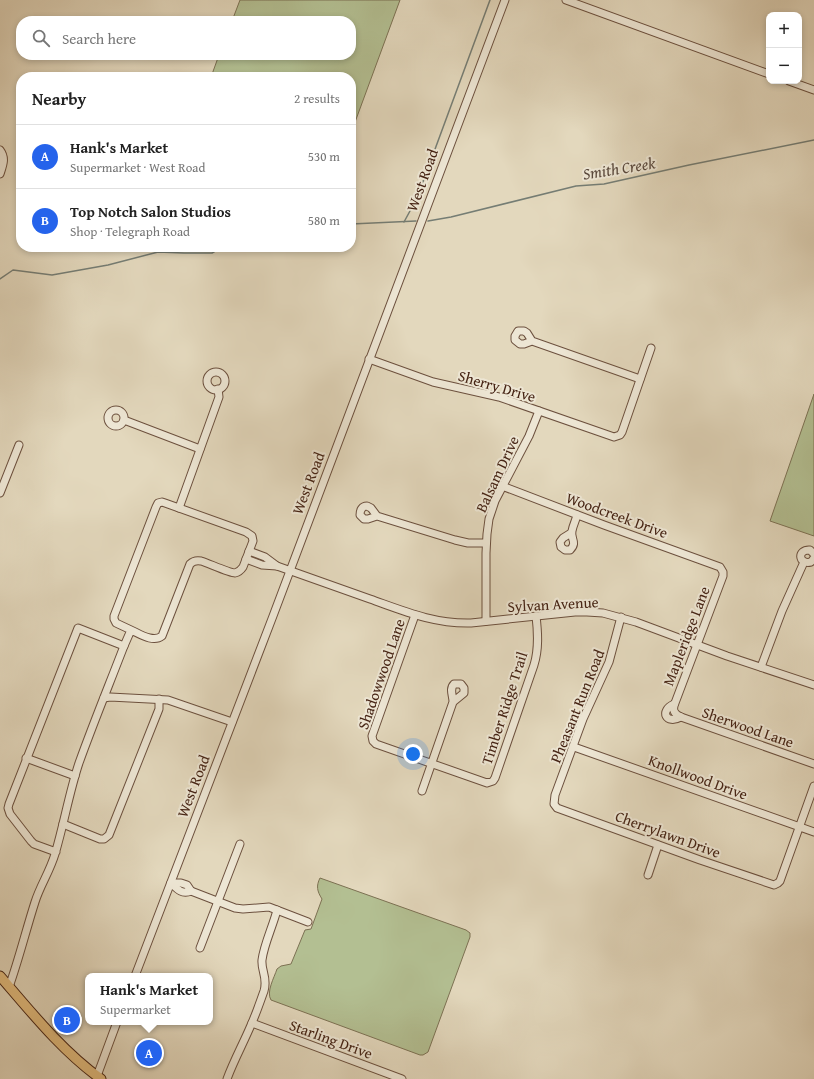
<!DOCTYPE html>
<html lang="en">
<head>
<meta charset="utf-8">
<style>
  body { margin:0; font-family:"Gentium Book Plus",serif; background:#f2f2f2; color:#222 }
  .controls { position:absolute; right:12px; top:12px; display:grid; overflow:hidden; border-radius:8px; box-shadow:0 2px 6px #0003 }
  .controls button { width:36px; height:36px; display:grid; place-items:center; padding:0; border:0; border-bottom:1px solid #e0e0e0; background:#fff; color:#222; font:20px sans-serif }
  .you { position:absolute; left:413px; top:754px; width:14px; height:14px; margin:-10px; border:3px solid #fff; border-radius:50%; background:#1a73e8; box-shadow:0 0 0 6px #1a73e833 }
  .badge { display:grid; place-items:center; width:26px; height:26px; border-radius:50%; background:#2563eb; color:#fff; font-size:13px; font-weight:700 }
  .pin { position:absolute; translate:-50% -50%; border:2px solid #fff; box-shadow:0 1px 4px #0006 }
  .popup { position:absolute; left:85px; top:973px; width:128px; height:52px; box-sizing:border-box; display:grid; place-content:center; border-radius:8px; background:#fff; filter:drop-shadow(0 1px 3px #0005); font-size:13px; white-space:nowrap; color:#767676 }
  .popup b { font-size:15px; color:#222 }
  .popup::after { content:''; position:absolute; left:50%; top:100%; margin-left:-8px; border:8px solid transparent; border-top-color:#fff }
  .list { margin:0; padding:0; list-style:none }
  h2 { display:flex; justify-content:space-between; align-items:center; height:52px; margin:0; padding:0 16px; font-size:17px }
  h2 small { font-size:13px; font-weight:400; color:#767676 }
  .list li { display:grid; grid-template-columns:26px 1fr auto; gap:12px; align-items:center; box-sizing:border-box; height:64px; padding:0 16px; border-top:1px solid #e0e0e0 }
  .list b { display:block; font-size:15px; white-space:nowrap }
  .list p { margin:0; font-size:13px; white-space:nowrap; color:#767676 }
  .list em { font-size:13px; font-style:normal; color:#767676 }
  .icon { flex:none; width:22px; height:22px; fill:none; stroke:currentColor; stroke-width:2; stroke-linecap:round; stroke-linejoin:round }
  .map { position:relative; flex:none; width:814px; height:1079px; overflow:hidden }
  .search { position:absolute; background:#fff; box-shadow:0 2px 6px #0003; left:16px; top:16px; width:340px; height:44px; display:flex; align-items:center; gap:10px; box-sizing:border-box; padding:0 14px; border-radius:16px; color:#767676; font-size:15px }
  .panel { position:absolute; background:#fff; box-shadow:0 2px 6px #0003; left:16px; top:72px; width:340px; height:180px; border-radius:16px }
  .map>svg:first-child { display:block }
</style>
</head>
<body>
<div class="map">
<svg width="814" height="1079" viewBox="0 0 814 1079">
  <rect width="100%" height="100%" fill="#e3d8bd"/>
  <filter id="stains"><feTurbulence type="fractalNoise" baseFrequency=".005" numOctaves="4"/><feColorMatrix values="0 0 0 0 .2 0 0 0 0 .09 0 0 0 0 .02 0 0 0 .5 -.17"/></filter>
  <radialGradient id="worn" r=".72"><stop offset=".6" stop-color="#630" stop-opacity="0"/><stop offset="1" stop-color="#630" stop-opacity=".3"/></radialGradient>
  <!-- green -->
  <g fill="#b3bf92" stroke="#7c7153">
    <polygon points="240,0 400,0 351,133 351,77 211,77 219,55 351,55 351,21 232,21"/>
    <polygon points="814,394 814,536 770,521"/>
    <path d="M 320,878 L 466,930 L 470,933 L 470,937 L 428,1052 L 423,1055 L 420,1055 L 271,1000 C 266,992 274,978 277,969 L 281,966 L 291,964 L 305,930 L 311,929 L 322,899 C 317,891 316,886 320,878 Z"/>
  </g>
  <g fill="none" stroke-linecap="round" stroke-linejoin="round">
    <!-- stream -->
    <g stroke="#757d74" stroke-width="1.5">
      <polyline points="428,221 451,217 576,186 604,184 689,165 814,140"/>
      <polyline points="404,222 417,198 490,0"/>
      <polyline points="351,224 416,221"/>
      <polyline points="0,279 13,270 52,275 108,265 158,252 184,253 212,253 222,247"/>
    </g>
    <!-- minor casing -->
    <g stroke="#6c503e" stroke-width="9">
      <g id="minor">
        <polyline points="566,0 769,74"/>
        <polyline points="789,81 814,90"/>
        <path d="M 0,150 C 6,158 3,165 0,174"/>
        <polyline points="532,341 527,333 524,331 518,331 515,336 515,340 520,344 524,344 532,341 640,379"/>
        <polyline points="369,359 433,382 499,397 614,437 620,435 622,432 651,348"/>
        <circle cx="216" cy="381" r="9"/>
        <circle cx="116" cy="418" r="8"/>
        <polyline points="124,420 200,449"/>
        <path d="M 502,486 L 604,525 L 720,567 L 723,572 L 723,576 L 675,703 C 672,710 674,714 681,717 L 814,764"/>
        <polyline points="0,493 19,445"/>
        <polyline points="179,508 219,397 218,389"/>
        <path d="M 377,516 L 368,519 L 364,519 L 360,515 C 360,510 362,506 367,506 L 371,508 L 377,516 L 455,540 L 468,543 L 486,543"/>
        <path d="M 571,533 L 563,538 L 560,542 L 561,547 L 565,550 L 570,550 C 578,542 570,539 572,531 C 573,525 576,520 577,515"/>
        <polyline points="249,551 265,557 277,566"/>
        <path d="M 814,554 L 810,550 C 797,549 798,565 811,562 L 814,558"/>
        <path d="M 246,559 L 262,565 L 277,566 C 308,577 339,588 370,599 C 404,611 434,624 471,623 L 575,612 L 587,612 L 603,613 L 636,622 L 727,656 L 814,685"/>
        <path d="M 415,615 L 372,736 L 373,741 L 376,744 L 487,783 L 493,781 L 495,778 L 534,665 C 539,649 538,633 536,616"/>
        <polyline points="621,617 609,662 583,719 555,795 554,804 557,808 700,860 774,885 778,883 780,881 814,786"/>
        <polyline points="486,621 486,553 487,534 489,519 495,501 529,436 539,411"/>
        <path d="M 124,646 L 131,630 C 140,634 153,643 162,636 L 190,564 C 193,561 196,560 201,561 C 208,563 229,573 235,573 C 239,572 241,570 243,567 L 253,541 L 252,536 L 246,532 L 165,503 L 162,502 L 158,503 L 156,507 L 114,616 L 114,619 L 116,623 L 131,630"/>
        <polyline points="761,667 782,611 804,562"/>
        <polyline points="104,698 110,697 168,700 232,722"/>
        <path d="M 674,704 C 659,711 666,725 681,717"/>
        <polyline points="574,747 814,832"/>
        <polyline points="26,758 75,776"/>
        <path d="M 422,791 L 453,702 C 453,695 449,689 454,684 L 461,684 L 464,688 L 464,693 L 453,702"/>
        <polyline points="63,824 100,839 104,839 109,835 159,709 159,699"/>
        <polyline points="648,875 658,845"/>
        <path d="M 171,883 C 177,889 182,895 191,891 L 235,908 L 243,909 L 269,907 L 308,922"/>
        <polyline points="171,883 181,883 187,885 191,891"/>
        <polyline points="200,948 240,844"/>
        <polyline points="135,976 273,616 505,0"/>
        <path d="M 9,987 C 19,959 26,930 35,902 C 40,886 50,871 55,854 C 64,824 69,793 79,763 C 93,724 109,685 124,646 L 78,628 L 9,804 L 8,808 L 10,814 L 31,841 L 34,844 L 56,852"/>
        <polyline points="252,1023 402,1079"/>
        <polyline points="97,1076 117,1022"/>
        <path d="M 227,1079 C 234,1060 243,1044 251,1025 C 256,1014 260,1002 264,991 C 268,977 261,972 262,960 C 264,944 273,926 277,910"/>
      </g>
    </g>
    <!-- major casing -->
    <g stroke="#452314" stroke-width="11">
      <path id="major" d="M 0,976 C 31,1012 62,1051 101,1079"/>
    </g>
    <!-- minor -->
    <use href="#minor" stroke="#ede6d4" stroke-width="7"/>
    <!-- major -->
    <use href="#major" stroke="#e2bc7e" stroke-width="9"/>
  </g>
  <g text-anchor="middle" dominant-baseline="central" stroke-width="4" stroke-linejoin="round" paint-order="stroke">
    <!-- street labels -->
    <g font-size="15" fill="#452314" stroke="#ede6d4">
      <text transform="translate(422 180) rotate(-70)">West Road</text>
      <text transform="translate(497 386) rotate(16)">Sherry Drive</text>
      <text transform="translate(497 474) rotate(-65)">Balsam Drive</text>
      <text transform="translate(308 483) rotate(-69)">West Road</text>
      <text transform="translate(617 515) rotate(20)">Woodcreek Drive</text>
      <text transform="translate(553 604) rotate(-3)">Sylvan Avenue</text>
      <text transform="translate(686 636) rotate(-69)">Mapleridge Lane</text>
      <text transform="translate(381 674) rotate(-71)">Shadowwood Lane</text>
      <text transform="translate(577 706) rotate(-68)">Pheasant Run Road</text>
      <text transform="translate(504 708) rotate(-72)">Timber Ridge Trail</text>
      <text transform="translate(748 727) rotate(19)">Sherwood Lane</text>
      <text transform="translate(698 777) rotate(20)">Knollwood Drive</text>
      <text transform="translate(193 786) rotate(-69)">West Road</text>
      <text transform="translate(668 834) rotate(20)">Cherrylawn Drive</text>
      <text transform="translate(331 1039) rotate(20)">Starling Drive</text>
    </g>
    <!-- water labels -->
    <g font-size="16" font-style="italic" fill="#59483c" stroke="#ede6d4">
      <text transform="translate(619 168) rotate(-9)">Smith Creek</text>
    </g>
  </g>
  <rect width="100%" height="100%" filter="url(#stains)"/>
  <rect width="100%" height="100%" fill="url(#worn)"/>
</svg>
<div class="controls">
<button>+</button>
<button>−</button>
</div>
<div class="you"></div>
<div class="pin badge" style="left:149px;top:1053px">A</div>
<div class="popup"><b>Hank's Market</b>Supermarket</div>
<div class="pin badge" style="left:67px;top:1020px">B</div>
<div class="search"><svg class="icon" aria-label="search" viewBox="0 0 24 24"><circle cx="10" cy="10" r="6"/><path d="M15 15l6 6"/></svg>Search here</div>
<section class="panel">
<h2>Nearby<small>2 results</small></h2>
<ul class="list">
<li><span class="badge">A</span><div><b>Hank's Market</b><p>Supermarket · West Road</p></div><em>530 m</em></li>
<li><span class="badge">B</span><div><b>Top Notch Salon Studios</b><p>Shop · Telegraph Road</p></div><em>580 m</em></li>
</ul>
</section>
</div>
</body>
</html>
